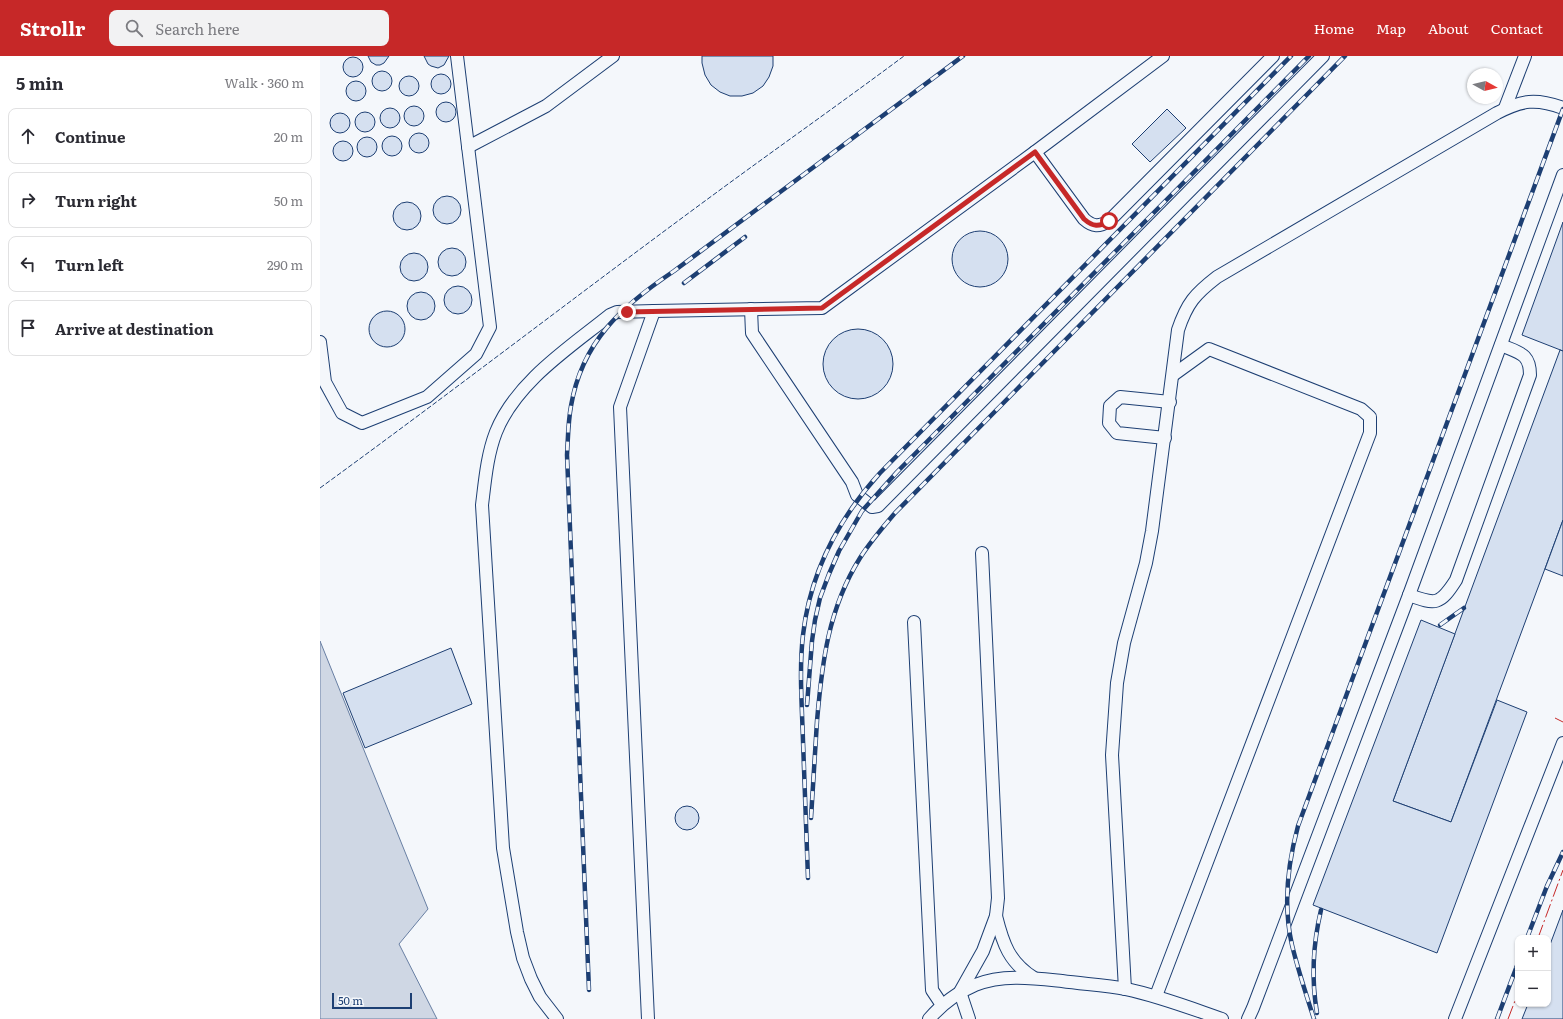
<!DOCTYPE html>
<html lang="en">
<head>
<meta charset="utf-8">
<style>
  body { margin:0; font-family:Literata,serif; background:#f2f2f3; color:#2b2b33 }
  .controls { position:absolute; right:12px; bottom:12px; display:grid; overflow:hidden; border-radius:8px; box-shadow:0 1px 3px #0004 }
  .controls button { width:36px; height:36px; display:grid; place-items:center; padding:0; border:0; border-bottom:1px solid #e1e1e2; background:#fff; color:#2b2b33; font:20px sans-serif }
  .compass { position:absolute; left:1147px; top:12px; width:36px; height:36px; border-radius:50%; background:#fff; box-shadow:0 1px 3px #0004; rotate:98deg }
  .scale { position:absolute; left:12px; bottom:10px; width:80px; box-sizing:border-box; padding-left:4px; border:2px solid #1d3f73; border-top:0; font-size:11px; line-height:14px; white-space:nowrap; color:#1d3f73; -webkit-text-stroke:3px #f4f7fb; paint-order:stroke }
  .stop { position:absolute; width:12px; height:12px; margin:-9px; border:3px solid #c62828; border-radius:50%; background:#fff }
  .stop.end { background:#c62828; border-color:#fff; box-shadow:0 1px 4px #0008 }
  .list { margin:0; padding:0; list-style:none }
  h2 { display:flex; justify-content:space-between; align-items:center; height:52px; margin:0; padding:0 16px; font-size:17px }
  h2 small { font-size:13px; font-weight:400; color:#7c7c81 }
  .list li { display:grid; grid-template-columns:26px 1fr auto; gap:12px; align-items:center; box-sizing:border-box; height:56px; margin:0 8px 8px; padding:0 8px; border:1px solid #e1e1e2; border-radius:8px }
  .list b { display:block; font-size:15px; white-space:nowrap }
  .list em { font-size:13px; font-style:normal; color:#7c7c81 }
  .icon { flex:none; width:22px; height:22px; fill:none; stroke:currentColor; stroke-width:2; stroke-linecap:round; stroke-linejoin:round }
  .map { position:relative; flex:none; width:1243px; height:963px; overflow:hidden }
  header { display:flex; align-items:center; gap:24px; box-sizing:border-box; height:56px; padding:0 20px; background:#c62828; color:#fff }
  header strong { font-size:19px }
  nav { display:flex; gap:22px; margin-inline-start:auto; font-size:14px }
  .search { width:280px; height:36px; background:#f2f2f3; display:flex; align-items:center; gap:10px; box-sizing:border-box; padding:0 14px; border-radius:8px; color:#7c7c81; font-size:15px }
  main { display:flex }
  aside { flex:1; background:#fff }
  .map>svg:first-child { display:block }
</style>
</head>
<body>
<header>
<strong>Strollr</strong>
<div class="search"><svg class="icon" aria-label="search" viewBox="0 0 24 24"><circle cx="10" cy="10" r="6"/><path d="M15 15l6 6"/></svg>Search here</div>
<nav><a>Home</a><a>Map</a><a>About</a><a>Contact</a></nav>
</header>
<main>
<aside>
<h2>5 min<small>Walk · 360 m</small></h2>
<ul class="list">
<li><svg class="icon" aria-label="ahead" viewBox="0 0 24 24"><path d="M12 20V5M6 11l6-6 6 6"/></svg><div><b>Continue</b></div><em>20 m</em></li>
<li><svg class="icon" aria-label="right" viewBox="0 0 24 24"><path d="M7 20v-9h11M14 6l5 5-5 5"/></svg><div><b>Turn right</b></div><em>50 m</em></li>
<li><svg class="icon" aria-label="left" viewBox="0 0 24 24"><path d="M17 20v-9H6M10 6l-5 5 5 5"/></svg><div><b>Turn left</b></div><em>290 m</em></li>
<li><svg class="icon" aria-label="arrive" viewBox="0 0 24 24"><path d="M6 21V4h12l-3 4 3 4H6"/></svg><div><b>Arrive at destination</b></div></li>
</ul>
</aside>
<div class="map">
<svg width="1243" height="963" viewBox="0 0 1243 963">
  <rect width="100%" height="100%" fill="#f4f7fb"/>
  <!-- water -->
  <polygon fill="#cfd7e4" stroke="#687fa3" points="0,585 108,853 79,888 117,963 0,963"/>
  <!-- building -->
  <g fill="#d5e0f0" stroke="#1d3f73">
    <polygon points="48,0 69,0 64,7 60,9 56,9 51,6"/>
    <polygon points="104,0 129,0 124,9 118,12 111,10 108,8"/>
    <polygon points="382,0 453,0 453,10 449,21 443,30 433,37 422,40 410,40 400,36 391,29 385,19 382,7"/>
    <circle cx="33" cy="11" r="10"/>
    <circle cx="62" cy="25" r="10"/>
    <circle cx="121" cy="28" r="10"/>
    <circle cx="89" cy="30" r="10"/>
    <circle cx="36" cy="35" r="10"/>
    <circle cx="126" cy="56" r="10"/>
    <circle cx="94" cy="60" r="10"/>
    <circle cx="70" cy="62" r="10"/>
    <polygon points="847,53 866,72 830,106 812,88"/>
    <circle cx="45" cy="66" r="10"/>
    <circle cx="20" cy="67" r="10"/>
    <circle cx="99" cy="87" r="10"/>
    <circle cx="72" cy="90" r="10"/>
    <circle cx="47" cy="91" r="10"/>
    <circle cx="23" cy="95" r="10"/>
    <circle cx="127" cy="154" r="14"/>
    <circle cx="87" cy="160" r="14"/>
    <polygon points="1243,166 1243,295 1202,279"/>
    <circle cx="660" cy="203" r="28"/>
    <circle cx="132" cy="206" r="14"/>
    <circle cx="94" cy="211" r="14"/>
    <circle cx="138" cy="244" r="14"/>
    <circle cx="101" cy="250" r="14"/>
    <circle cx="67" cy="273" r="18"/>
    <circle cx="538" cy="308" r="35"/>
    <polygon points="1240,294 1243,295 1243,464 1131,766 1073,745"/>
    <polygon points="1243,464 1243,520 1225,513"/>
    <polygon points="1101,564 1135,578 1073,745 1131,766 1177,644 1207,656 1117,897 993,849"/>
    <polygon points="131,592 152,648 45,692 23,637"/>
    <circle cx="367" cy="762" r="12"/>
    <polygon points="1243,854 1243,963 1202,963 1208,948 1228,948 1228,894"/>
  </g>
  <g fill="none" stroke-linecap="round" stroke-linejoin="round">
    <!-- minor casing -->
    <g stroke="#1d3f73" stroke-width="14">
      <g id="minor">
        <polyline points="1185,52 1205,0"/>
        <polyline points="148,91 226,50 293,0"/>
        <path d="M 715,96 L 764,163 C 773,171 779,171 789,165 L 953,0"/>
        <polyline points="431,253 432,277 532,426 537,439 552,451 558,450 1003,0"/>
        <polyline points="0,286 5,326 22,357 42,367 107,341 156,298 170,271 137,0"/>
        <polyline points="845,382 797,377 789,367 790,350 800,341 850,346"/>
        <path d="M 1089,539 C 1116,549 1120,549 1136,524 L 1210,319 C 1210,297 1199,297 1181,289"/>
        <polyline points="594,566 612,934 622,949"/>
        <path d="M 676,860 C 683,888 689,906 714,922"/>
        <path d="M 805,933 L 792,699 L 797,627 L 804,587 L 826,507 L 832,475 L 858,274 C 867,247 875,238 897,221 L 1177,57 C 1202,44 1216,42 1243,52"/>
        <polyline points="836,940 1050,377 1050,361 1041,353 889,293 853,319"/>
        <path d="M 237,963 L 220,941 L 211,923 L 203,902 L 197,876 L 183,792 L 162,449 C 165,425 167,399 176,376 C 196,326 249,292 290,259 L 297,256 L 334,255"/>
        <polyline points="328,963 300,351 334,255 502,252 715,96 843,0"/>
        <path d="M 609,963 C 622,948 636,937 655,929 C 683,918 713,922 742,925 C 763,928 785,929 806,933 C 839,940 870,952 902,963"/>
        <polyline points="649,963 640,936 663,895 676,860 678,842 662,497"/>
        <polyline points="928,963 933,952 1089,539 1243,119"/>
        <polyline points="1135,963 1243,687"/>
      </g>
    </g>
    <!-- minor -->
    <use href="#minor" stroke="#f4f7fb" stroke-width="12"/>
    <!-- rail casing -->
    <g stroke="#1d3f73" stroke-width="4.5">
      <g id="rail">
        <polyline points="364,227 425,181"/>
        <polyline points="1120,569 1144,552"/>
        <polyline points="487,649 492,585 495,564 500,542 509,518 519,495 542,455 577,416 989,0"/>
        <path d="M 491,762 C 493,730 495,697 497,665 C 502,607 508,553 540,502 C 550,486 563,471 575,457 L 1025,0"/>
        <path d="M 488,822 C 486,776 485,731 483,685 C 482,650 479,614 483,579 C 490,517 519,462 560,417 L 971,0"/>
        <polyline points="1207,882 1227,830 1243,796"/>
        <path d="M 269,934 L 247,399 C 248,383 248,366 251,350 C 262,285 302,250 354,215 L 643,0"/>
        <path d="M 997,957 C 991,922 993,888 1001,854"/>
        <path d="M 994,963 C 986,938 978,914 972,889 C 963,850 968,807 978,770 L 1243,53"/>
        <polyline points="1177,963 1198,907"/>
      </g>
    </g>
    <!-- rail -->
    <use href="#rail" stroke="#f4f7fb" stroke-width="3" stroke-dasharray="9" stroke-linecap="butt"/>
    <!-- fence -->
    <path stroke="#1d3f73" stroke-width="1" stroke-dasharray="5 2" stroke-linecap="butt" d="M 0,432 C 136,333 269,230 404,131 C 464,87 525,44 584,0"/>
    <!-- power -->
    <g stroke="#c62828" stroke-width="1" stroke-dasharray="14 3 2 3" stroke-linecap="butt">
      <polyline points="1235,662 1243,666"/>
      <polyline points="1218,882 1243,814"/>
      <polyline points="1188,963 1198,937"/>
    </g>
  </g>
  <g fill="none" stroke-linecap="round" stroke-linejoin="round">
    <!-- route -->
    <path stroke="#c62828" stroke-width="5" d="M 307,256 L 502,252 L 715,96 L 764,163 C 773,171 779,171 789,165"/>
  </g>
</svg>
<div class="controls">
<button>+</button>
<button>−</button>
</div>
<svg class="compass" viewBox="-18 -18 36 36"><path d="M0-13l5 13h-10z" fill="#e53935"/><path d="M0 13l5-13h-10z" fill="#7c7c81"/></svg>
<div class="scale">50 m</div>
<div class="stop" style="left:789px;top:165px"></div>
<div class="stop end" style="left:307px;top:256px"></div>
</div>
</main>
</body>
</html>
